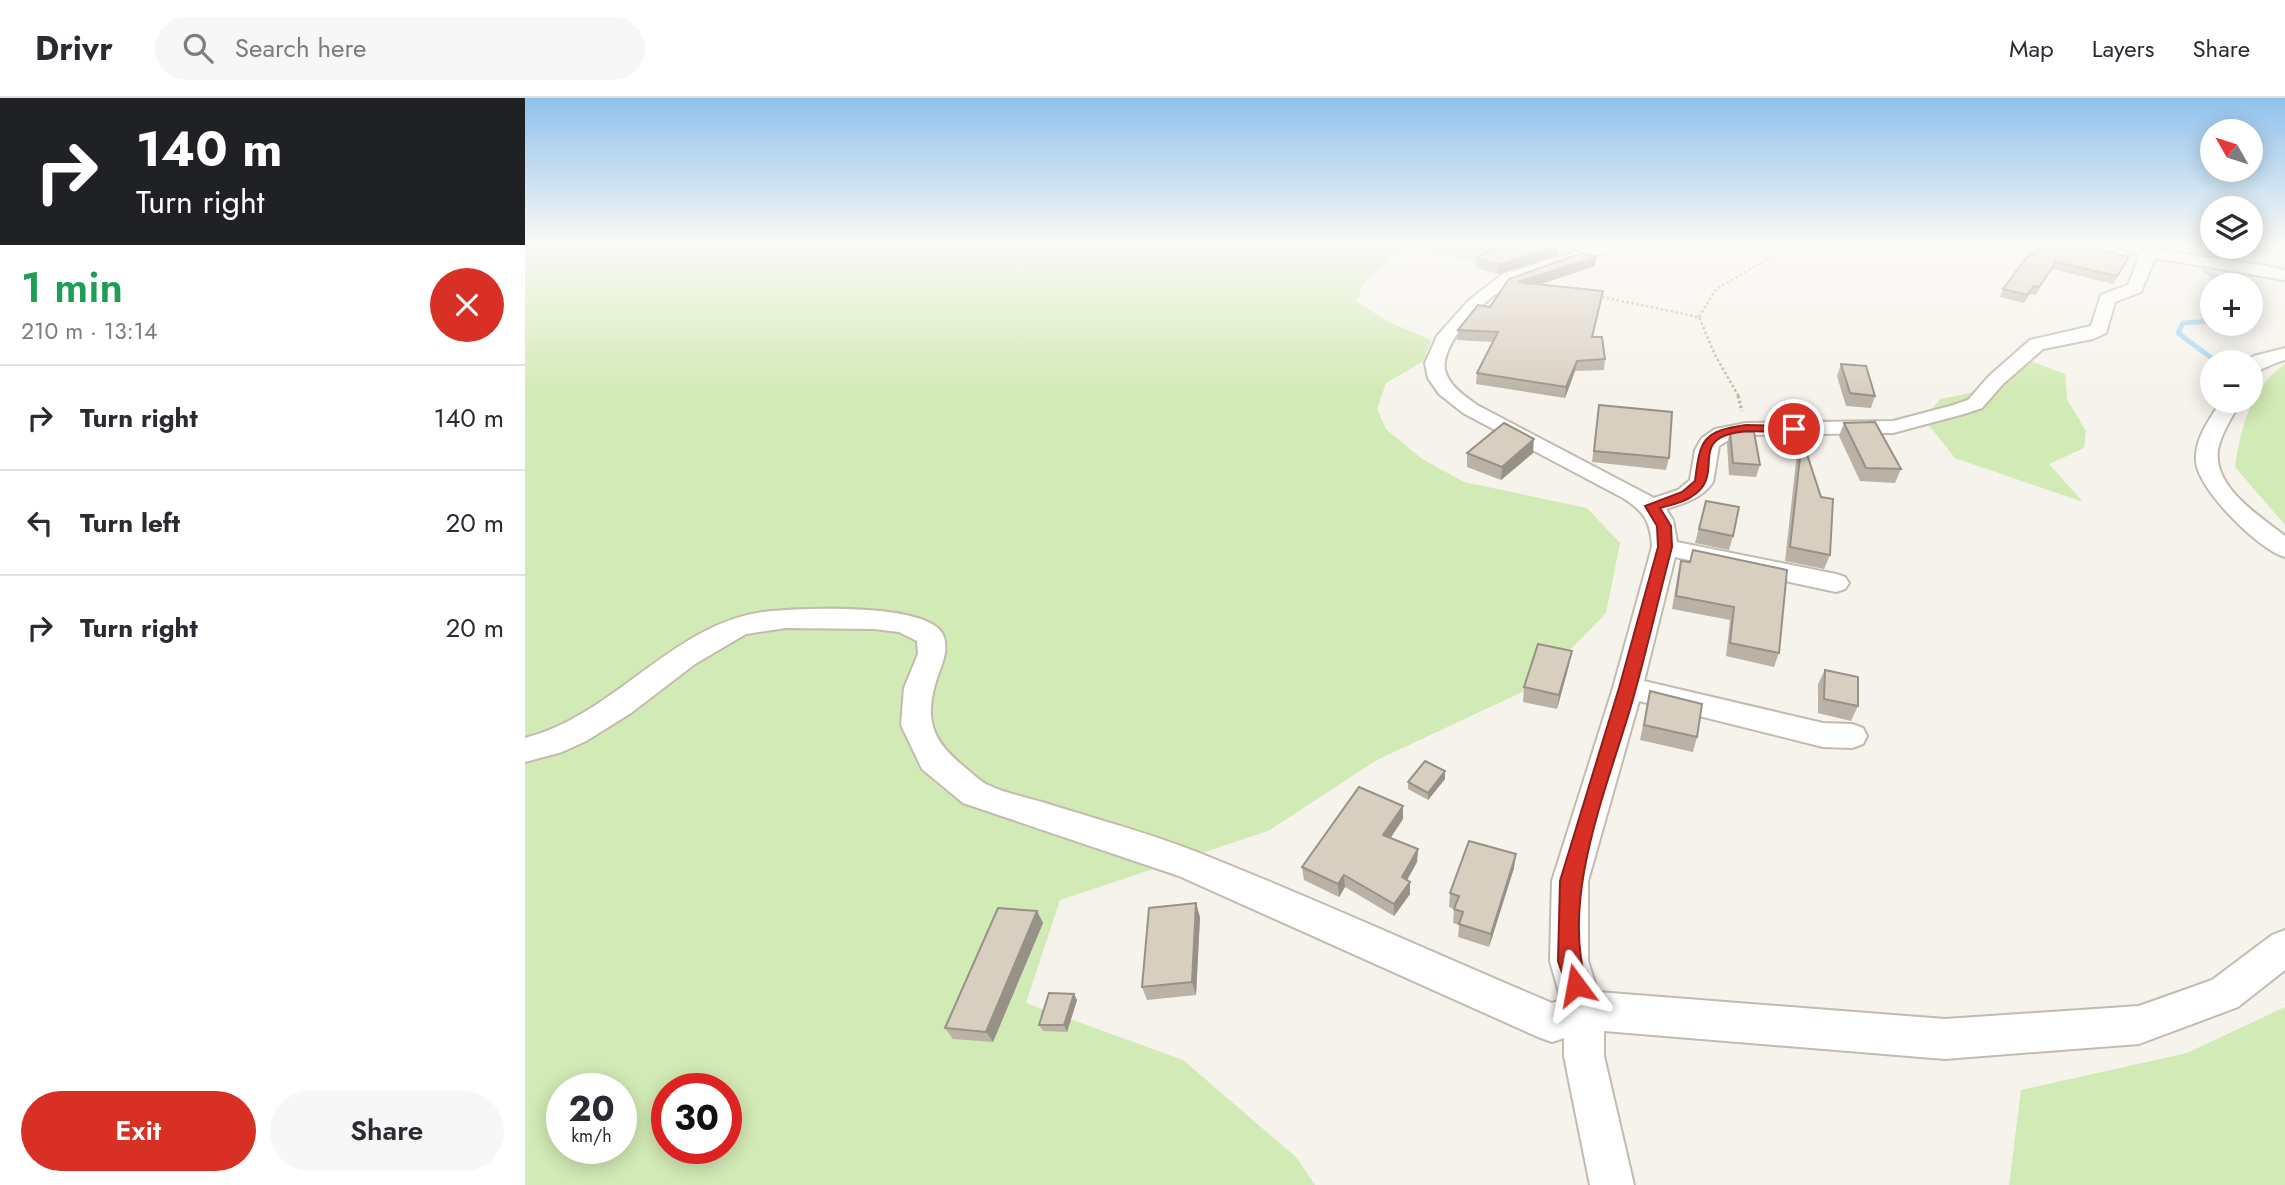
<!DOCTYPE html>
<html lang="en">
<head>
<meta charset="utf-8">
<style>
	body { margin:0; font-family:Jost,sans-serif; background:#f7f7f7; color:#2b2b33; height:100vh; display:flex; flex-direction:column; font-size:26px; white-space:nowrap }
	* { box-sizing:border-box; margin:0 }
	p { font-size:23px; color:#7c7c81 }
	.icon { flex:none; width:38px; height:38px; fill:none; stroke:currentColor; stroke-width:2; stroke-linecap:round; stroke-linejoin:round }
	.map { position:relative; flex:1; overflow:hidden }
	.panel { display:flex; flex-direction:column; background:#fff; width:525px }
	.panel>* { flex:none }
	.top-card { background:#202124; color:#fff; overflow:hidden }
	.needle { width:46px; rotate:309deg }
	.buttons { position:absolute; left:1675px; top:21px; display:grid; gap:14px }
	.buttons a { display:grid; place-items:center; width:63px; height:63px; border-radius:50%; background:#fff; box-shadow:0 4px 18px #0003; font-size:35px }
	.speed { position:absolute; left:21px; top:975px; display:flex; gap:14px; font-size:35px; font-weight:700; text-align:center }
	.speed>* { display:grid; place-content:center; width:91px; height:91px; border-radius:50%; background:#fff; box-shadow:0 4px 18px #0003; line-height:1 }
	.speed small { font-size:18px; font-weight:400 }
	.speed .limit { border:10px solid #d22; background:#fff; color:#111 }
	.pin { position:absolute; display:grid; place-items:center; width:60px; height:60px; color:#fff; margin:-30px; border:4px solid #fff; border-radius:50%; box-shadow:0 2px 7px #0007 }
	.me { position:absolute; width:77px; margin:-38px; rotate:347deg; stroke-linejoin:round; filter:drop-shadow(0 0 5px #0008) }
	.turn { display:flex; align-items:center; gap:24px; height:147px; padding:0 21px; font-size:32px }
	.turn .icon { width:91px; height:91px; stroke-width:2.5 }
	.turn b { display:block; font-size:49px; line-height:60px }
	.round { display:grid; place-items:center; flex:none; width:74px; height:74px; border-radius:37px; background:#f7f7f7 }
	.head { display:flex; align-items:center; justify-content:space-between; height:119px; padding:0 21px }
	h1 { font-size:42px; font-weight:600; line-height:52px; color:#1e9e55 }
	.primary-button { display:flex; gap:14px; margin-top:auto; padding:14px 21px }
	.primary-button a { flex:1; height:80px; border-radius:42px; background:#d93025; color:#fff; font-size:28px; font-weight:600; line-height:80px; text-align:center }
	.primary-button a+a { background:#f7f7f7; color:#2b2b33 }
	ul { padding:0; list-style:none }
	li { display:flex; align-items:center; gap:21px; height:105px; padding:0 21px; border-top:2px solid #e1e1e2 }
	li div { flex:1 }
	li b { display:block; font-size:26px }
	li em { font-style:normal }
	header { display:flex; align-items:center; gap:42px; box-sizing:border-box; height:98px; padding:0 35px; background:#fff; border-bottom:2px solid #e1e1e2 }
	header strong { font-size:33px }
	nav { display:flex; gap:38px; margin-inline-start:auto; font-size:24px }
	.search { width:490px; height:63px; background:#f7f7f7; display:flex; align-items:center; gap:18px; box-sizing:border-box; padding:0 24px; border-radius:38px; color:#7c7c81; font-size:26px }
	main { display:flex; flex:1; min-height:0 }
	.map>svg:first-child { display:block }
	.green { fill:#d2eab5; fill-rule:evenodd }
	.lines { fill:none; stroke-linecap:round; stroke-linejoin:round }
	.stream { stroke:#a9d4f2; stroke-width:5 }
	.minor-casing { stroke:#c2bbae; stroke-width:4 }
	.path-far1 { stroke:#c4b79f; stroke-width:2.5; stroke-dasharray:2.5 2.5; stroke-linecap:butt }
	.path { stroke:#c4b79f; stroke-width:3.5; stroke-dasharray:2.5 2.5; stroke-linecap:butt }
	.minor { fill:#fff; fill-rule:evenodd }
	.wall { fill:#bab2a6 }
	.shaded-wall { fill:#979187 }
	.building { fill:#d8cfc1; stroke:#979187; stroke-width:2 }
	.route { fill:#d93025; stroke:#8d1f18; stroke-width:2 }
</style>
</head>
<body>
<header>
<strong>Drivr</strong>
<div class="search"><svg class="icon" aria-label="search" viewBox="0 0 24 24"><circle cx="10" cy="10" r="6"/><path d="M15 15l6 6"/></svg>Search here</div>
<nav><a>Map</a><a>Layers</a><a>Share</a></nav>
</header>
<main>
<section class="panel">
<div class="top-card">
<div class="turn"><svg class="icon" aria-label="right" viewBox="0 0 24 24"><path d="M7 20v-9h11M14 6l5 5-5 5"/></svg><div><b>140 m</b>Turn right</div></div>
</div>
<div class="head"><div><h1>1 min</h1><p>210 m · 13:14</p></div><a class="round" style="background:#d93025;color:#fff"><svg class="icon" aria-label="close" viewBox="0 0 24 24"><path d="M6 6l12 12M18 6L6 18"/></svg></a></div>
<ul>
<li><svg class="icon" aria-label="right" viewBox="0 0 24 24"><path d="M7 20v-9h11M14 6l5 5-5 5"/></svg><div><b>Turn right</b></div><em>140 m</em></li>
<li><svg class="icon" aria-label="left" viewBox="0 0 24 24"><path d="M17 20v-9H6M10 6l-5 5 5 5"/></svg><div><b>Turn left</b></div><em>20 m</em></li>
<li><svg class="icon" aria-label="right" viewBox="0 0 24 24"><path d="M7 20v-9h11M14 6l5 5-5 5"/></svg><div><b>Turn right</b></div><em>20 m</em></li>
</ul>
<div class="primary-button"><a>Exit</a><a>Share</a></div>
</section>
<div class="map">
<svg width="1760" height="1087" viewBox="0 0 1760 1087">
	<rect width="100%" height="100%" fill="#f6f3ec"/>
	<path class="green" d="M 11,145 L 959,145 L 979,158 L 949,165 L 883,146 L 839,185 L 831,203 L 862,223 L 906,242 L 899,263 L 861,285 L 852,311 L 861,331 L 897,361 L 939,384 L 1062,410 L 1095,445 L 1081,515 L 1010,588 L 852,662 L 743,733 L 535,802 L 501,905 L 658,962 L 771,1059 L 790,1087 L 0,1087 L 0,149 ZM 37,990 L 96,990 L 96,1050 L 37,1050 ZM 142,990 L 201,990 L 201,1050 L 142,1050 Z
		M 1506,263 L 1540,276 L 1542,301 L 1561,333 L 1559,350 L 1524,366 L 1558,404 L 1430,360 L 1399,321 L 1415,301 L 1451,294 L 1490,277 Z
		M 1760,266 L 1760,427 L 1710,369 C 1716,330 1725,290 1760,266 Z
		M 1760,909 L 1760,1087 L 1484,1087 L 1496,992 L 1662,955 Z"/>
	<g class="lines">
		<path class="stream" d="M 0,152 L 46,145
			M 1679,172 L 1703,187
			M 1687,223 L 1658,225 L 1653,235 L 1692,264"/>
		<g class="minor-casing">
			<path id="minor" d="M 1079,145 L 1102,145 L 1100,148 C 1064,160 1026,168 992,183 C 967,193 915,243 920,272 C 924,288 940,298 952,307 L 1129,400 L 1153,392 L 1165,382 L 1170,352 L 1177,340 L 1190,331 L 1221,325 L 1368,323 L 1425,308 L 1443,302 L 1464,278 L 1505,242 L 1566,228 L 1576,197 L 1603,187 L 1615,157 L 1590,148 L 1588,145 C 1612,145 1634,152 1658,156 C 1692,161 1726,164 1760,172 L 1760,182 L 1630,160 L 1616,194 L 1590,204 L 1581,235 L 1568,241 L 1518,251 L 1478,286 L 1457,310 L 1439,316 L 1368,335 L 1221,337 L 1205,341 L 1194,348 L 1188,384 C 1176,401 1160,405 1141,411 L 1148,422 L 1152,444 L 1311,476 L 1320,479 L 1324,485 L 1320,491 L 1311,494 L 1150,459 L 1119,583 L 1298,625 L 1327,626 L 1338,630 L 1342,638 L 1338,646 L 1327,650 L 1298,649 L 1114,603 L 1063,783 L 1063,863 L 1073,894 L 1420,921 L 1614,908 L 1687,882 L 1747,837 L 1760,832 L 1760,872 L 1713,909 L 1614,946 L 1420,961 L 1079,933 L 1079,958 L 1109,1087 L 1065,1087 L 1039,958 L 1039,940 L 1027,944 L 1013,939 L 654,778 L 438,705 L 397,671 L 376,627 L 379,590 L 393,556 L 392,543 L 374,534 L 349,531 L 261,530 L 221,536 L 170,566 L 106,615 L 61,643 L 37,654 L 0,664 L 0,640 C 92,617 150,521 247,513 C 277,510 409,504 419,539 C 424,557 414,571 410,587 C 398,628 413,648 443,672 C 449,677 456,684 463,687 C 480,695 499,699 517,704 C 570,721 625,735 677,756 C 795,803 911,856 1027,905 L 1036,902 L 1025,863 L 1027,783 L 1088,590 L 1127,449 C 1126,424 1119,413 1098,400 L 938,315 L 914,296 L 903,280 L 900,265 L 912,238 L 944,202 L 978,176 Z
				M 1760,250 L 1760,262 C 1748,265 1737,272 1726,275 L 1726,264 L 1720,264 L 1729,258 Z
				M 1696,303 L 1716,303 C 1708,318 1696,335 1693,352 C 1688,390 1735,418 1760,438 L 1760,459 C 1734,452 1671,390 1671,362 C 1670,340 1685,321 1696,303 Z"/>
		</g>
		<path class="path-far1" d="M 1072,198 L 1174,219 L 1190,257 L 1214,299
			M 1174,219 L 1191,191 L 1270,145"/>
		<path class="path" d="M 1213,298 L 1217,313"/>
		<use href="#minor" class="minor"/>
	</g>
	<path class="wall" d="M 1522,145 L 1545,145 L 1544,146 L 1604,159 L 1588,186 L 1527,171 L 1510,197 L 1505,196 L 1499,205 L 1475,199 L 1478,191 Z
		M 1033,147 L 1032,157 L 973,176 L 951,170 L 951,160 Z
		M 1071,159 L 1070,168 L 1015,186 L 1078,193 L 1068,239 L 1080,261 L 1079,272 L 1050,273 L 1040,300 L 951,286 L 952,275 L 968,244 L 932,242 L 933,232 L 965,209 Z
		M 1316,266 L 1350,298 L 1346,310 L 1321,308 L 1312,278 Z
		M 1074,307 L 1144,360 L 1141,372 L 1067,364 Z
		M 1319,325 L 1376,371 L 1370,385 L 1335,383 L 1314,338 Z
		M 1205,334 L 1235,367 L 1231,379 L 1204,377 L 1202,346 Z
		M 1277,341 L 1305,457 L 1299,471 L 1260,463 L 1272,355 Z
		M 942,355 L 1008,355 L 976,382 L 942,369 Z
		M 1181,403 L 1208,438 L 1204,452 L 1170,445 Z
		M 1156,463 L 1165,464 L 1254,555 L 1249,569 L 1201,558 L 1205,522 L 1147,511 L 1153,475 Z
		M 1044,567 L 1032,611 L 998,604 L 999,589 Z
		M 1300,572 L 1333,608 L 1326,623 L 1293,615 L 1293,586 Z
		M 1125,593 L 1172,639 L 1168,654 L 1115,642 Z
		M 920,673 L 920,681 L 903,702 L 883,691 L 883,684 Z
		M 878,721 L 865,740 L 893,751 L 892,764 L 882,782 L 885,784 L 885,796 L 869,818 L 820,789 L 814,799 L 779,782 L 777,769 Z
		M 989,770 L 964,849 L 933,839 L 934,827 L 928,825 L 929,811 L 924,809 L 925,795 Z
		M 512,813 L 518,825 L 468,944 L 428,941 L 420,930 Z
		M 675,819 L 671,897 L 622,902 L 617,889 Z
		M 549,896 L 552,902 L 542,934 L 518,933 L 514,927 Z"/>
	<path class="shaded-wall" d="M 1033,147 L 1032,157 L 973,176 L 974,167 Z
		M 1071,159 L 1070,168 L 992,194 L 993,184 Z
		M 1531,164 L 1527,171 L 1510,197 L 1514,189 Z
		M 1052,263 L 1050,273 L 1040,300 L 1041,289 Z
		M 1009,341 L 1008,355 L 976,382 L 977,369 Z
		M 1047,553 L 1044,567 L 1032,611 L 1034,597 Z
		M 920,673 L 920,681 L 903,702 L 903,695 Z
		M 878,708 L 878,721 L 859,750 L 858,737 Z
		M 893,751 L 892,764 L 877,791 L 877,779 Z
		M 991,756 L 989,770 L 964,849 L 966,836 Z
		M 819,777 L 820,789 L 814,799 L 813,786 Z
		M 885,784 L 885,796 L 869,818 L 869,806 Z
		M 671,805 L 675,819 L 671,897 L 667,884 Z
		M 512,813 L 518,825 L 468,944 L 461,934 Z
		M 549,896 L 552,902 L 542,934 L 539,927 Z"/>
	<path class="building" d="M 979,145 L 1017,145 L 1033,147 L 974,167 L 951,160 Z
		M 1522,145 L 1544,145 L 1543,145 L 1604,159 L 1592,178 L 1531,164 L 1514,189 L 1509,188 L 1502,197 L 1478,191 L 1501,160 Z
		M 1057,155 L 1071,159 L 993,184 L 1078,193 L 1067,239 L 1077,239 L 1080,261 L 1052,263 L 1041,289 L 952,275 L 973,234 L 933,232 L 953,207 L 965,209 L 984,181 Z
		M 1316,266 L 1341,268 L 1350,298 L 1325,295 Z
		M 1074,307 L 1147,314 L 1144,360 L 1069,353 Z
		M 1350,324 L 1376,371 L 1341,370 L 1319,325 Z
		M 979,325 L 1009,341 L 977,369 L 942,355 Z
		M 1209,332 L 1229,334 L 1235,367 L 1208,365 L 1205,334 Z
		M 1277,341 L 1296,399 L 1308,401 L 1305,457 L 1265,449 Z
		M 1181,403 L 1214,409 L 1208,438 L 1174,431 Z
		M 1168,452 L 1262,472 L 1254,555 L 1205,545 L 1209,509 L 1151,498 L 1156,463 L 1165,464 Z
		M 1013,546 L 1047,553 L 1034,597 L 999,589 Z
		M 1300,572 L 1333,579 L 1333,608 L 1299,601 Z
		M 1125,593 L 1177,606 L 1172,639 L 1119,627 Z
		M 900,663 L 920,673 L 903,695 L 883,684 Z
		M 834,689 L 878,708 L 858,737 L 893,751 L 877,779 L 885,784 L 869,806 L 819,777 L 813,786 L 777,769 Z
		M 944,743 L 991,756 L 966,836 L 934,826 L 938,814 L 929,811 L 934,798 L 925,795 Z
		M 671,805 L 667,884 L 617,889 L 624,810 Z
		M 473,810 L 512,813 L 461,934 L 420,930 Z
		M 524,895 L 549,896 L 539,927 L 514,927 Z"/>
	<linearGradient id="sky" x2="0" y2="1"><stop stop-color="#8fc1ec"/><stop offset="0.49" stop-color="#fbfaf6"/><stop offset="1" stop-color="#fbfaf6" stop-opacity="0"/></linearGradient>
	<rect width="1760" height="297" fill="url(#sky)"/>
	<path class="route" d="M 1221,327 L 1269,328 L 1275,331 L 1269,335 C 1247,335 1211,328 1192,342 C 1175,355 1195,382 1166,399 C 1158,405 1145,407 1135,410 L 1146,428 L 1147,449 C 1133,502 1121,556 1106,608 C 1081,693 1035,801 1062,887 L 1059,895 L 1051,898 L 1044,895 L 1033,863 L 1035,783 L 1094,590 L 1133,449 L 1132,428 L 1120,408 L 1157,394 L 1170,383 C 1175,341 1178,333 1221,327 Z"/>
</svg>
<div class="buttons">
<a><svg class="needle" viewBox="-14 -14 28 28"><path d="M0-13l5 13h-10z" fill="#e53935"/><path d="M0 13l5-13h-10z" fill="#7c7c81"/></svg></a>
<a><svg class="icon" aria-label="layers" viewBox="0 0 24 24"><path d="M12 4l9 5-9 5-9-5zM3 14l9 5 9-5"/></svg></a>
<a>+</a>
<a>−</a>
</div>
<div class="speed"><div>20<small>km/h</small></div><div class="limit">30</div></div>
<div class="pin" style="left:1269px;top:331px;background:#d93025"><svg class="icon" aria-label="arrive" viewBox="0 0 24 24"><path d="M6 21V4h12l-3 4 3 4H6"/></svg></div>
<svg class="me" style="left:1051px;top:887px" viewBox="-20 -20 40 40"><path d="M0-17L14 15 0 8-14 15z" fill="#d93025" stroke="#fff" stroke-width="4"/></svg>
</div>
</main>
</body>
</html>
